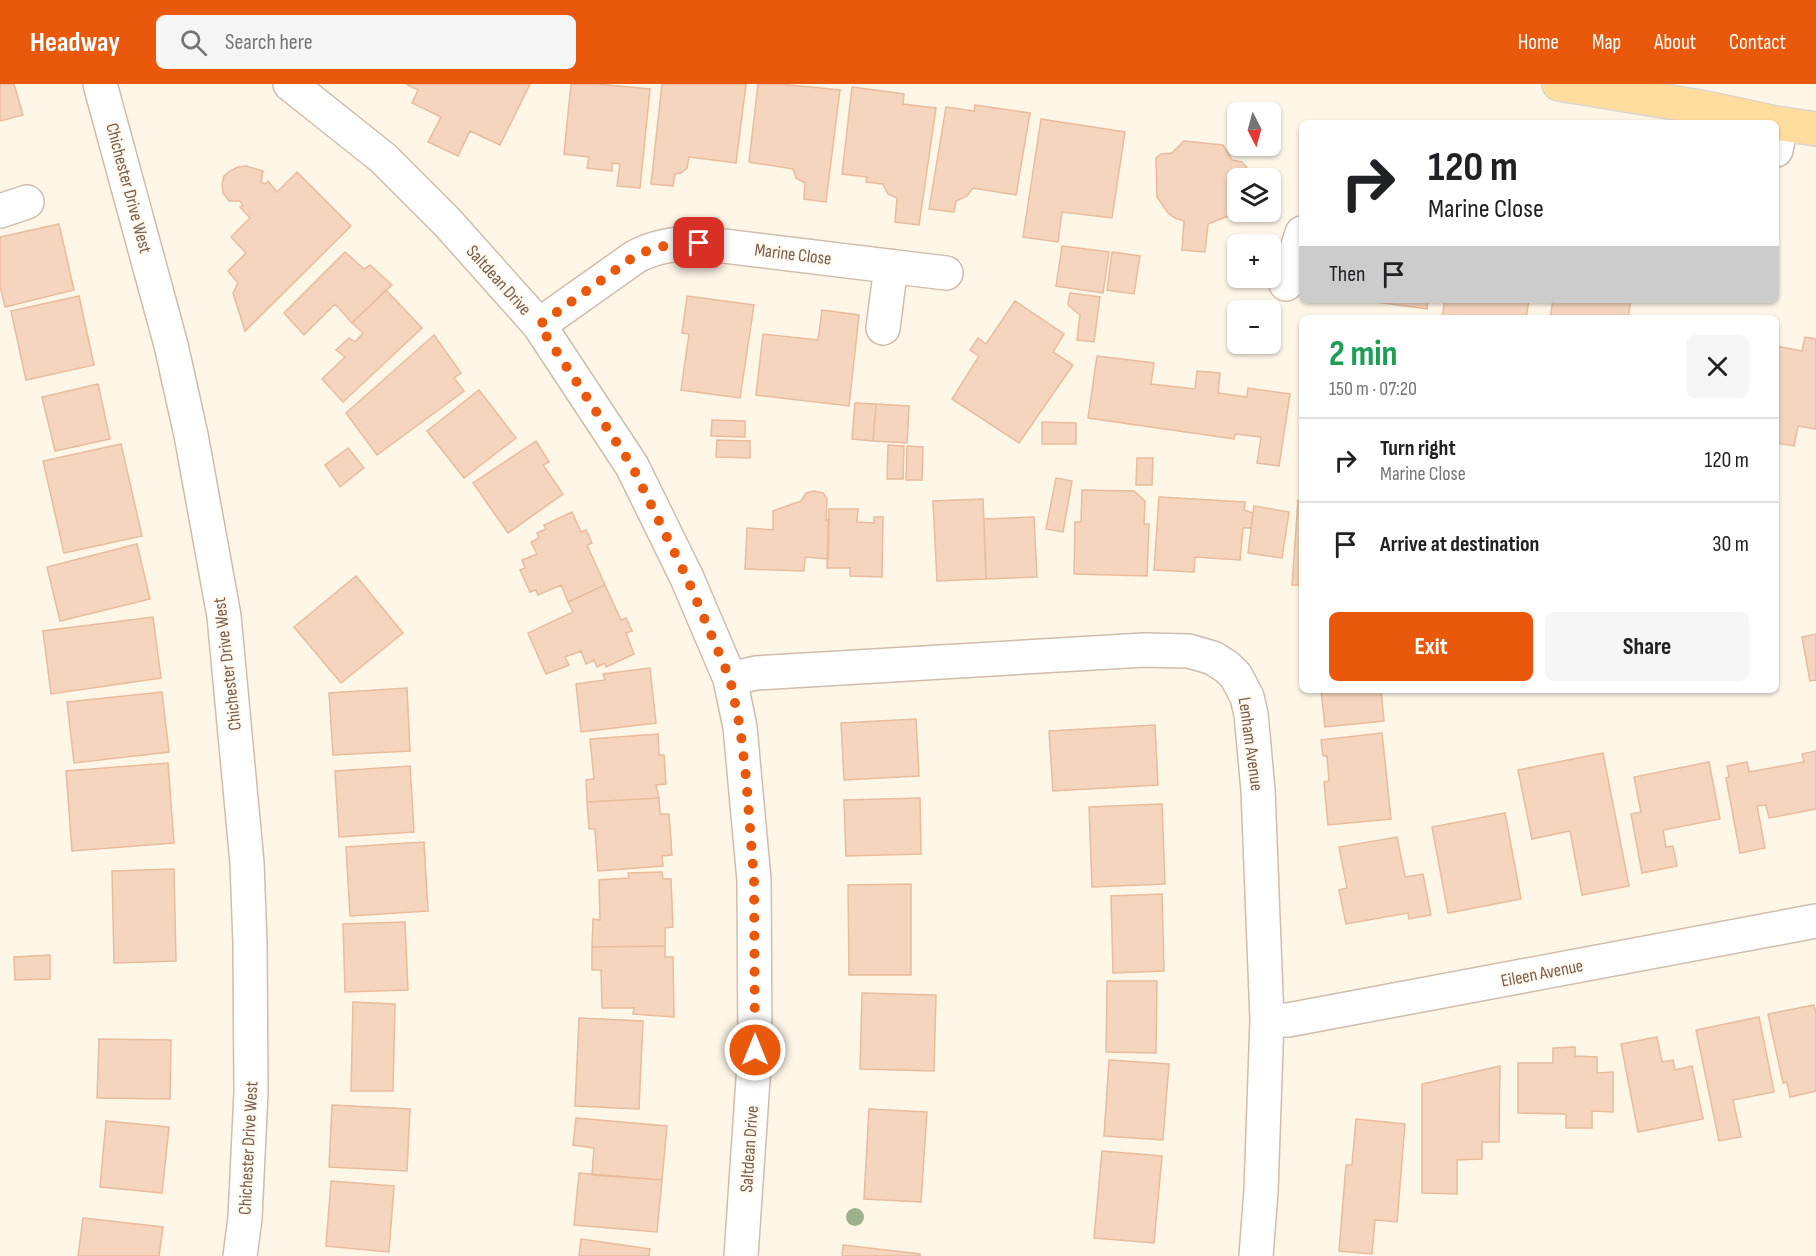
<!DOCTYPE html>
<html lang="en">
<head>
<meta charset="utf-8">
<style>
	body { margin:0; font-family:"Sofia Sans Condensed",sans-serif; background:#f6f6f6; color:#202124; height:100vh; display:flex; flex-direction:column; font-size:22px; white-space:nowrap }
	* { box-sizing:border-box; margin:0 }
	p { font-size:20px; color:#757577 }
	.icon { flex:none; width:33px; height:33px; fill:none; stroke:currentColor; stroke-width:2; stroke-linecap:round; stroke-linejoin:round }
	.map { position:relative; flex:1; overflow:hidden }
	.side { position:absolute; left:1299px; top:231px; width:480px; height:378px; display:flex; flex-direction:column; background:#fff; border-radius:9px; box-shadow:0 2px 4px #0004 }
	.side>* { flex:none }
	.top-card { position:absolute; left:1299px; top:36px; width:480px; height:183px; border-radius:9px; box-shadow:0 2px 4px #0004; background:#fff; color:#202124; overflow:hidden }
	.needle { width:39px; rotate:174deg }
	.controls { position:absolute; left:1227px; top:18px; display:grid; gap:12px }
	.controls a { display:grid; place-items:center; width:54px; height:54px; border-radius:9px; background:#fff; box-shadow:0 2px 4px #0004; font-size:30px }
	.pin { position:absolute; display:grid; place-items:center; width:51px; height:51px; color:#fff; margin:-26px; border-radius:12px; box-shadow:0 3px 9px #0006 }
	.me { position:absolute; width:66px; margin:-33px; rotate:0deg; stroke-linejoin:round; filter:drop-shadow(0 0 4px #0008) }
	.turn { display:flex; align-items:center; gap:21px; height:126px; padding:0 30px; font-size:27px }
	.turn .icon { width:78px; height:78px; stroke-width:2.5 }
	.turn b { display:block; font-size:42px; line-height:51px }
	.then { display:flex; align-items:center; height:57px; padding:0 30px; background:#0003; gap:12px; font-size:22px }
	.round { display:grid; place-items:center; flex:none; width:63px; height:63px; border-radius:9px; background:#f6f6f6 }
	.overview { display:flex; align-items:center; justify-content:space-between; height:102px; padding:0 30px }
	h1 { font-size:36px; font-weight:700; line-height:45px; color:#1e9e55 }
	.primary-button { display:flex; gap:12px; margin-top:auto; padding:12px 30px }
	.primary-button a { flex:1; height:69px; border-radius:9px; background:#ea580c; color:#fff; font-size:24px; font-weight:700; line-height:69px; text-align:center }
	.primary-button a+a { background:#f6f6f6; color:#202124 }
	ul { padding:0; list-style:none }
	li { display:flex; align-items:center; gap:18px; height:84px; padding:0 30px; border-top:2px solid #e0e0e0 }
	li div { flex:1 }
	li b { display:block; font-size:22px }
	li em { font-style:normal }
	header { display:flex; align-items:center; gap:36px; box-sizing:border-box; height:84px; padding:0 30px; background:#ea580c; color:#fff }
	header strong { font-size:28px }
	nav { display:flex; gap:33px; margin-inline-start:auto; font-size:21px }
	.search { width:420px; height:54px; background:#f6f6f6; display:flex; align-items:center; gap:15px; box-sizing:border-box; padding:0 21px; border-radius:9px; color:#757577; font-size:22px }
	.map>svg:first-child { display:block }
	.building { fill:#f5d5bd; stroke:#e8bc9c; stroke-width:1.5 }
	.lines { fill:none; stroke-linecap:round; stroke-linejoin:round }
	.minor-casing { stroke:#d0bdab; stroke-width:36 }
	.primary-casing { stroke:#dcd5d0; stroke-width:36 }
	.minor { stroke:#fff; stroke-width:33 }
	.primary { stroke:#ffde9d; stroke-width:33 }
	.tree { fill:#9db28a }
	.route { stroke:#ea580c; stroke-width:10; stroke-dasharray:0 18 }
	.labels { text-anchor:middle; stroke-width:4.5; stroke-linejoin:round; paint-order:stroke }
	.street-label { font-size:18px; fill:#795c49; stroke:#fff9ef }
</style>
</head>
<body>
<header>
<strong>Headway</strong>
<div class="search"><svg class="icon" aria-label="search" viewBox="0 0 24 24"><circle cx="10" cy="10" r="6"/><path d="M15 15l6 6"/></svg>Search here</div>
<nav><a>Home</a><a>Map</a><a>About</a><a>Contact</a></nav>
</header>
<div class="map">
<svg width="1816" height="1172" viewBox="0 0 1816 1172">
	<rect width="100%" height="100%" fill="#fef6e7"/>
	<path class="building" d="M 0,0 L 14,0 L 23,31 L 0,37 Z
		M 406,0 L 530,0 L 500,61 L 470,47 L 458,72 L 428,58 L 441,33 L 412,19 L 418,6 Z
		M 571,0 L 597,0 L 650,5 L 640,104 L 617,102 L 620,80 L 612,79 L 612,87 L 587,84 L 589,73 L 564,70 Z
		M 662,0 L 746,0 L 736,79 L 689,73 L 687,84 L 681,89 L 675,90 L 673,102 L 651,100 Z
		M 758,0 L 780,0 L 840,6 L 826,118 L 804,115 L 805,99 L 796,94 L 793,85 L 749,78 Z
		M 852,3 L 904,10 L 903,20 L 936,24 L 919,141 L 895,138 L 897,114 L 888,110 L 883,100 L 866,98 L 867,93 L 842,90 Z
		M 975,21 L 1030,29 L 1016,111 L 973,104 L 967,112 L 956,117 L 954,128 L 929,125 L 946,23 L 974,27 Z
		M 1041,35 L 1125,48 L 1112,134 L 1062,128 L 1058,158 L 1023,153 Z
		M 1184,57 L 1223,61 L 1232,76 L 1242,78 L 1247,84 L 1245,94 L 1238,94 L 1237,123 L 1228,132 L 1208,140 L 1205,168 L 1182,166 L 1184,137 L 1175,134 L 1168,129 L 1157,113 L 1156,74 L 1161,70 L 1172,69 Z
		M 246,82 L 263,87 L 261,98 L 265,100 L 268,97 L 277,108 L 297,88 L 351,142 L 245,247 L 233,209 L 238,199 L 228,187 L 246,169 L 231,153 L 250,134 L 240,123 L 243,121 L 240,117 L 229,117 L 223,109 L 222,100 L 224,92 L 230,87 L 238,83 Z
		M 59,140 L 74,206 L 5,223 L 0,202 L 0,153 Z
		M 1062,162 L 1109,168 L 1103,209 L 1056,202 Z
		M 345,168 L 364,185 L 370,181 L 392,201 L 352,239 L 335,220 L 304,251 L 284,229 Z
		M 1112,168 L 1140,172 L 1134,210 L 1107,206 Z
		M 386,206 L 422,244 L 343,318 L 322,295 L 345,273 L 336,266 L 349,254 L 355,258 L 363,249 L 352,239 Z
		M 1070,209 L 1100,213 L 1094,258 L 1077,256 L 1080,231 L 1068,221 Z
		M 79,212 L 94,281 L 26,296 L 11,227 Z
		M 687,212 L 754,221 L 740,314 L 681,306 L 689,250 L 682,249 Z
		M 1361,216 L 1428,216 L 1427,225 Z
		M 1445,216 L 1529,216 L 1526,234 L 1442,234 Z
		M 1553,216 L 1561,218 L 1561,216 L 1631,216 L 1628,234 L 1550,234 Z
		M 1015,217 L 1064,250 L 1053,268 L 1073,281 L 1019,359 L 952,315 L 979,272 L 970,266 L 978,254 L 986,260 Z
		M 822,226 L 859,231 L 849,322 L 756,311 L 763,250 L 818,256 Z
		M 434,251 L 461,289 L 454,294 L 464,307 L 377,371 L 346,329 Z
		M 1805,253 L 1816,255 L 1816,345 L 1798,342 L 1794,362 L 1776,359 L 1776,262 L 1802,267 Z
		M 1097,272 L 1154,279 L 1151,300 L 1195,305 L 1197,287 L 1220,289 L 1218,309 L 1247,313 L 1248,304 L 1290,310 L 1279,382 L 1257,379 L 1261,353 L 1235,350 L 1234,355 L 1088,334 Z
		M 98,300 L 110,355 L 55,367 L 42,313 Z
		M 479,306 L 516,354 L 464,394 L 427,347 Z
		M 855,319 L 876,320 L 873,357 L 852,355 Z
		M 876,320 L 909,322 L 907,359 L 873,357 Z
		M 712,336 L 745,337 L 745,353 L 711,352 Z
		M 1042,338 L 1076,339 L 1076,360 L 1042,360 Z
		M 717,356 L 750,357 L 750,374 L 716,373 Z
		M 536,357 L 549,378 L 543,381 L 563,410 L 508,449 L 473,399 Z
		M 121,360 L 142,452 L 64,469 L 43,377 Z
		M 888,361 L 904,362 L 903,395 L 887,395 Z
		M 907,362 L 923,363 L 922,396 L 906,396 Z
		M 348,364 L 364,384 L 340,403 L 325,381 Z
		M 1137,374 L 1153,374 L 1152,401 L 1136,401 Z
		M 1056,394 L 1072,397 L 1063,448 L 1046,445 Z
		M 1082,406 L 1134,407 L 1145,417 L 1144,440 L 1149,440 L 1147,492 L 1074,490 L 1075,438 L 1081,438 Z
		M 814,407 L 823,409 L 827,415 L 826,436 L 829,436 L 828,475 L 805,473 L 804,487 L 745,485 L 747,444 L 773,446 L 773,427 L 801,417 L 806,409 Z
		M 1159,413 L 1245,418 L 1244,426 L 1253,429 L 1251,444 L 1243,444 L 1240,476 L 1195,473 L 1194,488 L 1154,486 Z
		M 983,415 L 986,495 L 937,497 L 933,417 Z
		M 1298,416 L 1302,417 L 1302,501 L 1292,501 Z
		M 1254,422 L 1289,428 L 1282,474 L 1248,469 Z
		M 829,425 L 858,425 L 857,438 L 874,439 L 874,433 L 883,433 L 882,493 L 850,492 L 850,484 L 827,484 Z
		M 572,428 L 581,448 L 586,446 L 592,459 L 587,461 L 605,501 L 568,518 L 561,501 L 538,511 L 536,506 L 530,508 L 520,486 L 525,484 L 522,476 L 537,470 L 531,458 L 539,454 L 537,449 L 546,445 L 544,441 Z
		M 1034,433 L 1037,493 L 986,495 L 984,435 Z
		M 137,460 L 150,515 L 60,537 L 47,483 Z
		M 356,492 L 403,549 L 341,599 L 294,543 Z
		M 605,501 L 621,536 L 626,534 L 632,547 L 626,549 L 634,570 L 606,583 L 605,579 L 597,583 L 594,576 L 586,580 L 581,567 L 565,573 L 569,581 L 546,590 L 528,549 L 573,528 L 568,518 Z
		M 153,533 L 161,594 L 51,610 L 43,547 Z
		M 1816,550 L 1816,596 L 1810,597 L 1802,553 Z
		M 650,584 L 656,639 L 581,648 L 576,600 L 605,596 L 603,590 Z
		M 407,604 L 410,667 L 333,671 L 329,609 Z
		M 1321,606 L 1381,606 L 1384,637 L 1325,643 Z
		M 162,608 L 169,668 L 74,679 L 67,618 Z
		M 916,635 L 919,692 L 844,696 L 841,639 Z
		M 1155,641 L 1158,701 L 1053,707 L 1049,647 Z
		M 1382,649 L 1391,735 L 1328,741 L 1324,698 L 1329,697 L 1327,672 L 1323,672 L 1321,656 Z
		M 658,650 L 659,671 L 664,671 L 666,700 L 656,701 L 659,714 L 587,718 L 586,696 L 594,695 L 590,655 Z
		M 1816,667 L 1816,725 L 1769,734 L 1766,721 L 1757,722 L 1765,764 L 1740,769 L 1726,694 L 1729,693 L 1727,682 L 1747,678 L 1749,688 L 1804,678 L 1802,670 Z
		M 1603,669 L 1629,802 L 1582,811 L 1570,747 L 1532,755 L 1518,686 Z
		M 1709,678 L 1720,735 L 1663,746 L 1666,763 L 1673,762 L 1677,782 L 1642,789 L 1631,730 L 1641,728 L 1634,693 Z
		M 168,679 L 174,759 L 72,767 L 66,687 Z
		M 410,682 L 414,748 L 339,753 L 335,687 Z
		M 659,714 L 660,730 L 669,730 L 672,771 L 662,772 L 663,782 L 598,787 L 595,745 L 589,745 L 587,718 Z
		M 920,714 L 921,770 L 846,772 L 844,716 Z
		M 1162,720 L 1165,800 L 1092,803 L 1089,723 Z
		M 1505,729 L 1521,815 L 1448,829 L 1432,743 Z
		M 1397,753 L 1405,793 L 1423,790 L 1431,831 L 1409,835 L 1408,829 L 1346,840 L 1339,806 L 1347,804 L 1339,763 Z
		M 424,758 L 428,827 L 350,832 L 346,763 Z
		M 174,785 L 176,877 L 114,879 L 112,787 Z
		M 662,788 L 663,795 L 671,795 L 673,843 L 665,844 L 665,862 L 592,863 L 593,835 L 600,836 L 599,796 L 629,794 L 628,789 Z
		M 911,800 L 911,891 L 849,891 L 848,801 Z
		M 1162,810 L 1164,887 L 1113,889 L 1111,812 Z
		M 405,838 L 408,906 L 345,908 L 343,840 Z
		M 665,862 L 665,873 L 673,873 L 674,933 L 633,930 L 634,924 L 602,924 L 601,886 L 592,886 L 592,863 Z
		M 50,871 L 50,895 L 15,896 L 14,873 Z
		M 1107,897 L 1157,897 L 1156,969 L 1106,968 Z
		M 862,909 L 936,911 L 934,987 L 860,985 Z
		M 353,918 L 395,920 L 393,1007 L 351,1007 Z
		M 1814,921 L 1816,930 L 1816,1007 L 1790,1013 L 1787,998 L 1783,999 L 1768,930 Z
		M 1759,933 L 1774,1008 L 1733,1016 L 1741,1053 L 1719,1057 L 1696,946 Z
		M 579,934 L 643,937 L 639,1025 L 575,1022 Z
		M 1657,953 L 1662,978 L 1673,976 L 1675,986 L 1692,982 L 1703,1035 L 1638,1048 L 1621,960 Z
		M 99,955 L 171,956 L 170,1015 L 97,1014 Z
		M 1575,963 L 1575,972 L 1597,973 L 1597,989 L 1613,988 L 1613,1028 L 1592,1027 L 1592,1044 L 1566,1044 L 1566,1030 L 1518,1029 L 1518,979 L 1553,979 L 1553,964 Z
		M 1109,976 L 1169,980 L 1163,1056 L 1104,1052 Z
		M 1500,982 L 1499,1058 L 1482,1058 L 1482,1075 L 1457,1076 L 1457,1110 L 1422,1109 L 1422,1000 Z
		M 332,1021 L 410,1025 L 407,1087 L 329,1083 Z
		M 869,1025 L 927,1028 L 921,1118 L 864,1115 Z
		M 576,1034 L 667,1042 L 662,1096 L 592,1091 L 594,1064 L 573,1061 Z
		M 1356,1035 L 1405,1040 L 1397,1138 L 1375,1136 L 1372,1170 L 1339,1167 L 1346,1081 L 1352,1081 Z
		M 106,1037 L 169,1043 L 162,1109 L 100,1103 Z
		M 1102,1067 L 1162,1072 L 1154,1159 L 1094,1154 Z
		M 579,1089 L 662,1096 L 657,1148 L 574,1141 Z
		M 331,1097 L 394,1102 L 389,1168 L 326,1162 Z
		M 83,1134 L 163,1143 L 159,1172 L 78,1172 Z
		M 581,1155 L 650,1165 L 649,1172 L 579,1172 Z
		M 843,1161 L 920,1170 L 920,1172 L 842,1172 Z"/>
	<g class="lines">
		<g class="minor-casing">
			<path id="minor" d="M 100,0 L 171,261 L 191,351 L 224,532 L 247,779 L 250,860 L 251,1008 L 245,1134 L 240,1172
				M 290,0 L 383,74 L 448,139 L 539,241 L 632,382 L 687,494 L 730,595 L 740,643 L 754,796 L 755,966 L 741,1172
				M 1776,66 L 1781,40
				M 0,127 L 27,118
				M 1286,200 L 1302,149
				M 539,241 L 635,173 C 655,162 676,159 699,159 L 946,189
				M 883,244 L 891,182
				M 730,595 L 756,589 L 1144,566 L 1189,567 L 1213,574 L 1227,583 L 1236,592 L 1247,613 L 1251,630 L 1258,706 L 1267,936 L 1261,1107 L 1256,1172
				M 1267,936 L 1288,936 L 1816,837"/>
		</g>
		<g class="primary-casing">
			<path id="primary" d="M 1559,0 L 1706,24 L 1776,39
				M 1776,39 L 1816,45"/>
		</g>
		<use href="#minor" class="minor"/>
		<use href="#primary" class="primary"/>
	</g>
	<circle class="tree" cx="855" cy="1133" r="9"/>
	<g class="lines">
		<path class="route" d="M 699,159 C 676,159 656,162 635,172 L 539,241 L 632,382 L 687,494 L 730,595 L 740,643 L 746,693 L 754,796 L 755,966"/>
	</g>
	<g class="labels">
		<g class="street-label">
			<text transform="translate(129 104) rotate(75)" y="6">Chichester Drive West</text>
			<text transform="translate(793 170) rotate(7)" y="6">Marine Close</text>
			<text transform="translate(499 196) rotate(48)" y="6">Saltdean Drive</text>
			<text transform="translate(227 580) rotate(-97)" y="6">Chichester Drive West</text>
			<text transform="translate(1251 660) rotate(82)" y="6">Lenham Avenue</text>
			<text transform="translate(1542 889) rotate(-11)" y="6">Eileen Avenue</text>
			<text transform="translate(248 1064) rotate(-87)" y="6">Chichester Drive West</text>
			<text transform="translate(749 1065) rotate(-86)" y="6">Saltdean Drive</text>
		</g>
	</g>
</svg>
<div class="controls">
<a><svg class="needle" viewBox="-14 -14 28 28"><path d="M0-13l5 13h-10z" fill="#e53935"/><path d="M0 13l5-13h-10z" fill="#757577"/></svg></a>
<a><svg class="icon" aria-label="layers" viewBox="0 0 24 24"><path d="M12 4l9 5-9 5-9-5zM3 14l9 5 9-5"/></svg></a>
<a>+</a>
<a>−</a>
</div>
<div class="pin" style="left:699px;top:159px;background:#d93025"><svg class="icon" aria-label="arrive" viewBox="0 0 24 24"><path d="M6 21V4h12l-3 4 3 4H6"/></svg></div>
<svg class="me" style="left:755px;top:966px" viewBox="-20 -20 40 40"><circle r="17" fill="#ea580c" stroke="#fff" stroke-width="3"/><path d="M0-11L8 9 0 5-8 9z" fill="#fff"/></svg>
<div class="top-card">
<div class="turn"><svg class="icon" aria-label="right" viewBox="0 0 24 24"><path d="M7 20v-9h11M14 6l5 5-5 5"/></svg><div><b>120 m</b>Marine Close</div></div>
<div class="then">Then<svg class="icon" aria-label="arrive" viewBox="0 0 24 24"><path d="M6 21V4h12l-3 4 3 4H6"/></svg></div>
</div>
<section class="side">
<div class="overview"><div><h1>2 min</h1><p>150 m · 07:20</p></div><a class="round"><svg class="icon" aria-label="close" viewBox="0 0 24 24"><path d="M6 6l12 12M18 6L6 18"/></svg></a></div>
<ul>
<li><svg class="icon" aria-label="right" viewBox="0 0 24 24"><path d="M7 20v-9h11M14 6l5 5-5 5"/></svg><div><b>Turn right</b><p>Marine Close</p></div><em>120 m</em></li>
<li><svg class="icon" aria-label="arrive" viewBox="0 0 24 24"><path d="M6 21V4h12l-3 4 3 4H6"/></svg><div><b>Arrive at destination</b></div><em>30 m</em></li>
</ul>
<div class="primary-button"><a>Exit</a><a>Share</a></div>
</section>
</div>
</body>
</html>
